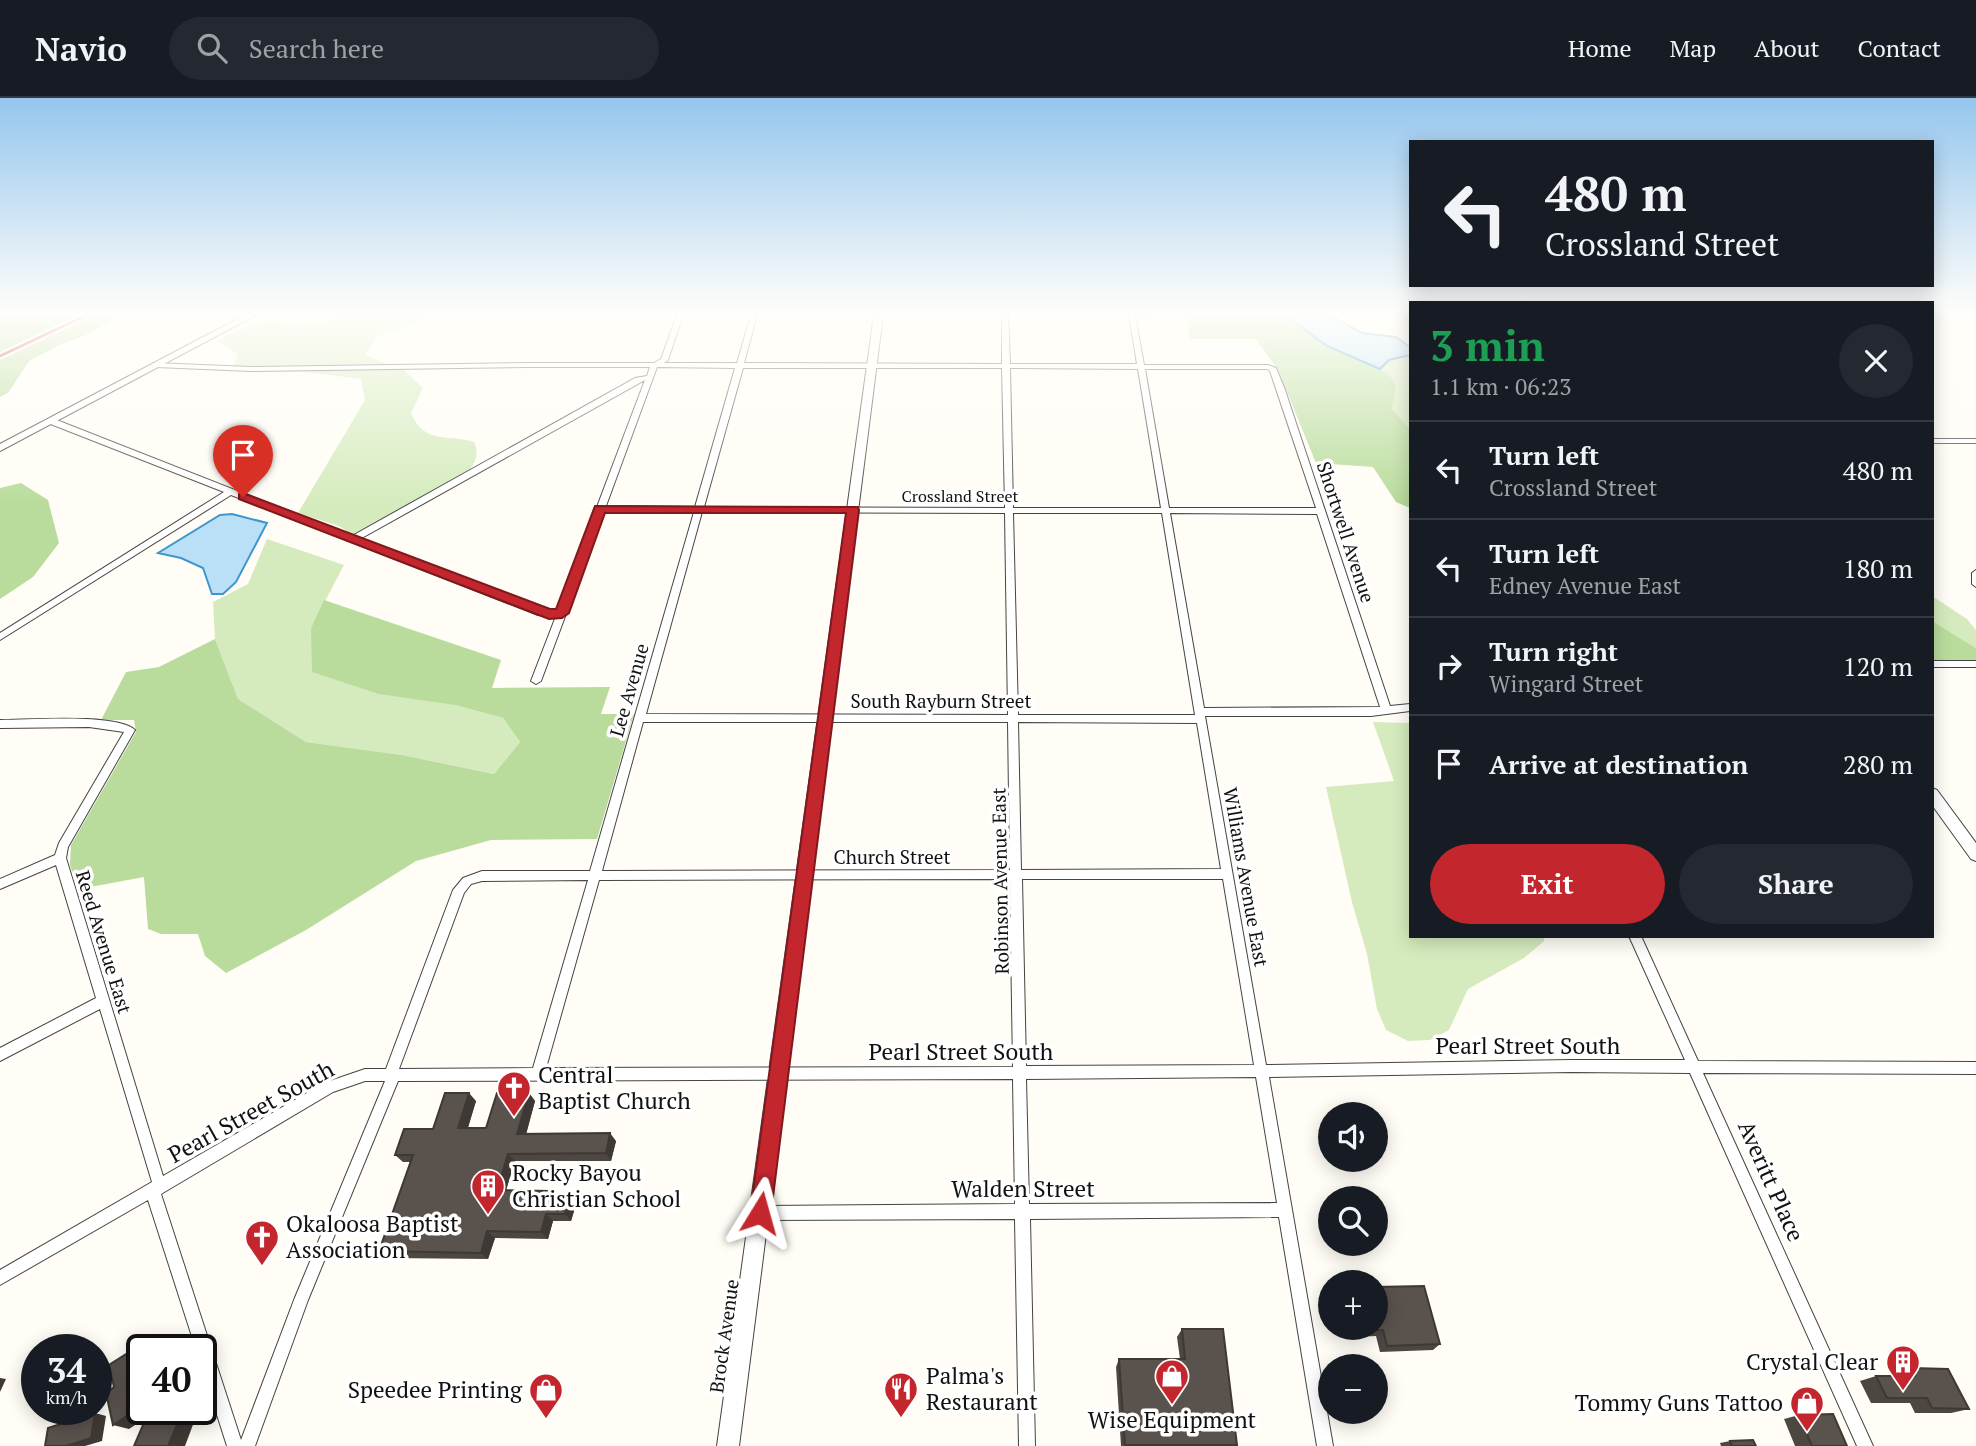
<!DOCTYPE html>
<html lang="en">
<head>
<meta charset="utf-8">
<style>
	body { margin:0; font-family:"PT Serif",serif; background:#242831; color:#f1f3f6; height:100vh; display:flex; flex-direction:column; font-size:26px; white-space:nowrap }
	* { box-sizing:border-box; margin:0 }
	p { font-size:23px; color:#9ea1a6 }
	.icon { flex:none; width:38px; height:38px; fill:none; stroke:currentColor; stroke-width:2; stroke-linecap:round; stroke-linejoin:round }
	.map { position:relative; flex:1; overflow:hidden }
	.side { position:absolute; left:1409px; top:203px; width:525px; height:637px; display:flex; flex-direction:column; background:#171b24; border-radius:0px; box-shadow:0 4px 18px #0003 }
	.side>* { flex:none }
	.top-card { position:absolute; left:1409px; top:42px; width:525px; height:147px; border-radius:0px; box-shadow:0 4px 18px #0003; background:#171b24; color:#f1f3f6; overflow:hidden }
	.controls { position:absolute; left:1318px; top:1004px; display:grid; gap:14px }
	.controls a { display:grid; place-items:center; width:70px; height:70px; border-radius:50%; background:#171b24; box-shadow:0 4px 18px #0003; font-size:35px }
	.speed { position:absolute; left:21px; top:1236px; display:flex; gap:14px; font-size:35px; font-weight:700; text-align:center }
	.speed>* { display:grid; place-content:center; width:91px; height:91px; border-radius:50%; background:#171b24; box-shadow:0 4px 18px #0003; line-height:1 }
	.speed small { font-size:18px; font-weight:400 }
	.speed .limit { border:4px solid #111; border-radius:10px; background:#fff; color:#111 }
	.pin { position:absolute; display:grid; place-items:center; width:60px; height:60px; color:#fff; margin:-72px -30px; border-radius:50% 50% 50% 0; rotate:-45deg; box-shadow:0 0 7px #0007 }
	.pin .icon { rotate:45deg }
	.me { position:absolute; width:77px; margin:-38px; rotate:8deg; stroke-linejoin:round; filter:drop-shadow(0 0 5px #0008) }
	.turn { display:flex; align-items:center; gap:24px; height:147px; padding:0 21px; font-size:32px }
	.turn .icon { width:91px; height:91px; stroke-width:2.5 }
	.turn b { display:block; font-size:49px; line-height:60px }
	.round { display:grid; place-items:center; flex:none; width:74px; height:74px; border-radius:37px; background:#242831 }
	.summary { display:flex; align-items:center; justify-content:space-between; height:119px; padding:0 21px }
	h1 { font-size:42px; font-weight:600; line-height:52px; color:#1e9e55 }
	.cta { display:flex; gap:14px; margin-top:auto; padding:14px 21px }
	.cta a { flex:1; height:80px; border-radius:42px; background:#c4262e; color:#fff; font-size:28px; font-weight:600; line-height:80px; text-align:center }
	.cta a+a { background:#242831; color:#f1f3f6 }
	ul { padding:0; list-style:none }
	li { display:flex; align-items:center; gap:21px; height:98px; padding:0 21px; border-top:2px solid #363941 }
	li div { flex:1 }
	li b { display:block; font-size:26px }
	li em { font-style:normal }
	header { display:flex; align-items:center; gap:42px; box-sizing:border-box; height:98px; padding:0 35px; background:#171b24; border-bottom:2px solid #363941 }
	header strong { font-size:33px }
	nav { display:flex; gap:38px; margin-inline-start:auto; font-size:24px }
	.search { width:490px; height:63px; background:#242831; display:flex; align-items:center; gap:18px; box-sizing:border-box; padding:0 24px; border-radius:38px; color:#9ea1a6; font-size:26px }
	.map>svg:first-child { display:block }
	.green { fill:#d5ebbd }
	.forest { fill:#b9dc9c }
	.water { fill:#b9e0f7; stroke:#3f96cf; stroke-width:2 }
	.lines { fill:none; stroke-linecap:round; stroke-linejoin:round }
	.minor-casing { stroke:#444; stroke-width:2 }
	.tertiary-casing { stroke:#444; stroke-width:2 }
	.minor { fill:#fff; fill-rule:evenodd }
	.tertiary { fill:#fff; fill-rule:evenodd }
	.rail { stroke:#c4262e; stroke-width:2.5 }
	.wall { fill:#4d4742 }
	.shaded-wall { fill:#3f3936 }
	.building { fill:#5a524d; stroke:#3f3936; stroke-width:2 }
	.route { fill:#c4262e; stroke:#7f191e; stroke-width:2 }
	.labels { text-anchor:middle; stroke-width:7; stroke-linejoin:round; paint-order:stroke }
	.far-street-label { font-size:16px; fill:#111; stroke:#fff }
	.street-label { font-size:19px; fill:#111; stroke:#fff }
	.near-street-label { font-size:23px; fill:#111; stroke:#fff }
	.near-poi-label { font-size:23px; fill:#111; stroke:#fff; text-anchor:start }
</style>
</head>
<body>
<header>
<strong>Navio</strong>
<div class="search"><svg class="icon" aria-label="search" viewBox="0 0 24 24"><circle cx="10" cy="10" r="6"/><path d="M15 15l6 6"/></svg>Search here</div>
<nav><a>Home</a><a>Map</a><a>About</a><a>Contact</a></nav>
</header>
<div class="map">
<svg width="1976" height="1348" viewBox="0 0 1976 1348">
	<rect width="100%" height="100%" fill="#fffdf5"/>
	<path class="green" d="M 340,217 L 437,217 L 378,238 L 365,257 L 387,266 L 233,268 L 238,256 L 217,243 C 234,234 249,224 269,223 C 298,222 310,237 340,217 Z
		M 1410,257 L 1410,331 L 1392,311 L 1396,287 L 1380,271 L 1389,262 Z
		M 397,270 L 405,273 L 423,290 L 411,315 C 424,347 449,336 474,344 C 480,356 475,365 467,375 L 353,437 L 339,428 L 298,415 L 365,302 L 361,281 L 291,272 Z
		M 267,441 L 344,467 L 311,530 L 455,607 L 503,620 L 520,644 L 494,676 L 402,657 L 306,644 L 238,601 L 215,541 L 213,504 L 248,486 Z
		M 1932,498 L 1967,521 L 1976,532 L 1976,550 L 1932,523 Z
		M 1373,624 L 1410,625 L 1410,838 L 1544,838 L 1544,843 L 1524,860 L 1468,891 L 1449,932 L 1430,942 L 1408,943 L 1386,932 L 1377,911 L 1367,856 L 1352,804 L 1326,689 L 1394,683 Z"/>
	<path class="forest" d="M 9,217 L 78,217 L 0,254 L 0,220 Z
		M 95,217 L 120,217 L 84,238 L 59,247 L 29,263 L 8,295 L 0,299 L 0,262 Z
		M 1136,217 L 1285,217 L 1327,248 L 1387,275 L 1396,287 L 1392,311 L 1410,331 L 1410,410 L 1396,404 L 1373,369 L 1316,365 L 1278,272 L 1256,241 L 1189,241 L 1188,218 L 1137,220 Z
		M 21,385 L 48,402 L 59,445 L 33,479 L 0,501 L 0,390 Z
		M 324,502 L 501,562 L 492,590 L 610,589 L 601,616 L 634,616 L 597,741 L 491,742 L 416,763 L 306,832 L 226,875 L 205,858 L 198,836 L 161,836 L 148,831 L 144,779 L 90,789 L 79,796 L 70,767 L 71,747 L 136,634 L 134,622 L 101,622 L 126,574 L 159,569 L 215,541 L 238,601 L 306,644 L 402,657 L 494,676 L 520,644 L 503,620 L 455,607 L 379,596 L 312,574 L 311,530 Z
		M 1932,523 L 1976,550 L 1976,562 L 1932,562 Z"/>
	<path class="water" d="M 1285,217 L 1330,217 L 1362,235 L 1396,239 L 1410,249 L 1410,257 L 1389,262 L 1380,271 L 1327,248 Z
		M 232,416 L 267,425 L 236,484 L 223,496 L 212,496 L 203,470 L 181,460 L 158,455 L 220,417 Z"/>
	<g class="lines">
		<g class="minor-casing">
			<path id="minor" d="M 677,217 L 683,217 L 668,262 L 664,265 L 737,265 L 751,217 L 757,217 L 744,265 L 1002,266 L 1002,217 L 1008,217 L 1010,266 L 1137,266 L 1129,217 L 1135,217 L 1144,267 L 1268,267 L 1276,270 L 1285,292 L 1390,608 L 1410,606 L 1410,613 L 1371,618 L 1205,618 L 1266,967 L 1572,962 L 1685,962 L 1629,838 L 1641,838 L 1698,963 L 1976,964 L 1976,976 L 1703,975 L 1873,1348 L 1857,1348 L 1690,975 L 1572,974 L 1269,979 L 1333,1348 L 1317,1348 L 1279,1119 L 1030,1121 L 1035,1348 L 1019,1348 L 1015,1121 L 760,1122 L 755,1120 L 753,1115 L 755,1110 L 760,1108 L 1015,1106 L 1013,981 L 398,983 L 308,1202 L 255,1348 L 227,1348 L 201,1267 L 201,1251 L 196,1251 L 148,1102 L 0,1187 L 0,1172 L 152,1084 L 100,911 L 0,963 L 0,950 L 96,900 L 56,767 L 0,791 L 0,781 L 55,757 L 59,745 L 124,634 L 89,629 L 0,630 L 0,622 C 28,622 117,615 135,632 L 68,749 L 66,760 L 163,1078 L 324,985 L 365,971 L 386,971 L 453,792 L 463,780 L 482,773 L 590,773 L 694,414 L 604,414 L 541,583 L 536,586 L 531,583 L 556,518 L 538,517 L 231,397 L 0,542 L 0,535 L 224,394 L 48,325 L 48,321 L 54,321 L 352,438 L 635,280 L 647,278 L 650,269 L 528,269 L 251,273 L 156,269 L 152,267 L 153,265 L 251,269 L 528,265 L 654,265 L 661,261 ZM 657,269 L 735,270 L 695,409 L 606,408 ZM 743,270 L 1002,270 L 1005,410 L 704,409 ZM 1010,270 L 1138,271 L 1161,410 L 1013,410 ZM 1145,271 L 1267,271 L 1270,273 L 1316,410 L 1169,410 ZM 645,282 L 558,512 L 542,512 L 360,441 ZM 702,414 L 1005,415 L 1008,617 L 646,616 ZM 1013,415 L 1162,415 L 1195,617 L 1018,617 ZM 1170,415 L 1317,416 L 1380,609 L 1204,610 ZM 643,624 L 1008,624 L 1010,772 L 602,773 ZM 1018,624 L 1197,625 L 1221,771 L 1021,772 ZM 1010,781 L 1013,969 L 546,970 L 599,782 ZM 1022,781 L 1223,781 L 1254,967 L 1026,968 ZM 588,782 L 533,970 L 399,971 L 464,795 L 471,786 L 482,783 ZM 1256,979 L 1277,1105 L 1029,1106 L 1026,981 ZM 365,983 L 385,983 L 294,1202 L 241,1342 L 161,1096 L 333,994 Z
				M 1402,217 L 1409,217 L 1410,223 Z
				M 1932,341 L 1976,341 L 1976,345 L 1932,345 Z
				M 1976,472 L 1976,489 L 1972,486 L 1972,475 Z
				M 1932,563 L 1976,563 L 1976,569 L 1932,569 Z"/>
		</g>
		<g class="tertiary-casing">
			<path id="tertiary" d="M 245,217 L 256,217 L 0,353 L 0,346 Z
				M 874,217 L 883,217 L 739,1348 L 717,1348 Z
				M 1932,690 L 1937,692 L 1976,745 L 1976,763 L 1971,761 L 1932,707 Z"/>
		</g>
		<use href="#minor" class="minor"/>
		<use href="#tertiary" class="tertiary"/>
		<path class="rail" d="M 0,258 L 87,217"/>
	</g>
	<path class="wall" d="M 529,995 L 535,1003 L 526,1036 L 616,1043 L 611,1063 L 515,1063 L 506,1092 L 550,1093 L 556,1100 L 555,1105 L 574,1113 L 571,1123 L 553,1123 L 548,1141 L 495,1140 L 488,1161 L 388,1160 L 379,1153 L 411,1064 L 403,1064 L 395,1057 L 476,1003 L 468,1030 L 486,1030 Z
		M 1353,1230 L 1376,1230 L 1440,1246 L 1433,1252 L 1380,1254 L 1376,1238 L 1355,1239 Z
		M 1182,1231 L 1237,1347 L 1121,1348 L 1116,1269 L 1119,1261 L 1180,1261 L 1177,1239 Z
		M 1912,1270 L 1969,1311 L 1951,1315 L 1915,1315 L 1910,1305 L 1871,1305 L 1860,1283 L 1876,1278 L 1897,1278 L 1896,1276 Z
		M 1799,1317 L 1847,1348 L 1795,1348 L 1784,1321 Z
		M 1730,1343 L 1756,1348 L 1721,1348 L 1720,1345 Z"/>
	<path class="shaded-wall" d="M 469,995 L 476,1003 L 465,1038 L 458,1030 Z
		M 529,995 L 535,1003 L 524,1044 L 517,1036 Z
		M 610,1035 L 616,1043 L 611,1063 L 606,1055 Z
		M 508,1056 L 515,1063 L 504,1099 L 497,1092 Z
		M 550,1093 L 556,1100 L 553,1112 L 546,1105 Z
		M 568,1106 L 574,1113 L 571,1123 L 565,1116 Z
		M 546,1116 L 553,1123 L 548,1141 L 541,1134 Z
		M 487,1133 L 495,1140 L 488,1161 L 481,1155 Z
		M 145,1244 L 159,1250 L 160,1251 L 147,1251 Z
		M 0,1280 L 6,1281 L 0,1294 Z
		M 142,1308 L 142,1311 L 160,1311 L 129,1331 L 113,1327 Z
		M 95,1315 L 106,1318 L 102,1343 L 85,1348 L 66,1348 Z
		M 180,1320 L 194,1324 L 185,1348 L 168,1348 Z"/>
	<path class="building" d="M 445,995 L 469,995 L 458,1030 L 486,1030 L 497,995 L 529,995 L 517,1036 L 610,1035 L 606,1055 L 508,1056 L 497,1092 L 550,1093 L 546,1105 L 568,1106 L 565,1116 L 546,1116 L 541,1134 L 487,1133 L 481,1155 L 379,1153 L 413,1057 L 395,1057 L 404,1031 L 433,1031 Z
		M 1424,1188 L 1440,1246 L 1387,1248 L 1383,1232 L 1361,1233 L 1361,1230 L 1376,1230 L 1376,1189 Z
		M 1182,1231 L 1223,1231 L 1237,1347 L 1125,1347 L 1119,1261 L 1185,1261 Z
		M 145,1244 L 147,1251 L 142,1251 L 142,1308 L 113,1327 L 106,1295 L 114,1289 L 109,1267 Z
		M 1912,1270 L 1948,1271 L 1969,1311 L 1932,1310 L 1927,1300 L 1887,1300 L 1876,1278 L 1915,1278 Z
		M 95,1315 L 91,1340 L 66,1348 L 45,1348 L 48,1330 Z
		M 1833,1316 L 1847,1348 L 1812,1348 L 1799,1317 Z
		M 146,1320 L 180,1320 L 168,1348 L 134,1348 Z
		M 1753,1342 L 1756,1348 L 1732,1348 L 1730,1343 Z"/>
	<linearGradient id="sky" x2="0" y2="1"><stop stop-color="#95c6ee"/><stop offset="0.53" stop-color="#fffefa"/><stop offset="1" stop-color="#fffefa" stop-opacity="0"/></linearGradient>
	<rect width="1976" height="406" fill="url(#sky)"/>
	<path class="route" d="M 243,395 L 550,511 L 556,511 L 595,408 L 858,409 L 859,412 L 771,1115 L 768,1122 L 760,1125 L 753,1122 L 750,1115 L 846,415 L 605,415 L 569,515 L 562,520 L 549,521 L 239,401 L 239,396 Z"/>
	<defs>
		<g id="church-pin" transform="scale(1.75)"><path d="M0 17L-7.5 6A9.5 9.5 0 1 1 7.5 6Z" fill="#c4262e" stroke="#fff"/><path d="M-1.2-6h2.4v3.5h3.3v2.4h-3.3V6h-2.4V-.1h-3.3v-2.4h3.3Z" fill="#fff"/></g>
		<g id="building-pin" transform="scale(1.75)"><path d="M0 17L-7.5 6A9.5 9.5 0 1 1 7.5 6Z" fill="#c4262e" stroke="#fff"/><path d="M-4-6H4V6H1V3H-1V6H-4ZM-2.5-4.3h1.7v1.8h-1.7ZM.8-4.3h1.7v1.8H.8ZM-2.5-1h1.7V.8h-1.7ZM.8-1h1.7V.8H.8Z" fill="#fff"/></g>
		<g id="shop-pin" transform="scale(1.75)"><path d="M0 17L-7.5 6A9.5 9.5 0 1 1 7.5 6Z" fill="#c4262e" stroke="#fff"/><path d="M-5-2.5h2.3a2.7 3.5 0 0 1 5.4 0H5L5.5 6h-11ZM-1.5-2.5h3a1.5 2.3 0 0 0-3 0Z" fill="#fff"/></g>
		<g id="restaurant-pin" transform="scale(1.75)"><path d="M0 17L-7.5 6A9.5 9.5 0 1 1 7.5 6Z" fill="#c4262e" stroke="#fff"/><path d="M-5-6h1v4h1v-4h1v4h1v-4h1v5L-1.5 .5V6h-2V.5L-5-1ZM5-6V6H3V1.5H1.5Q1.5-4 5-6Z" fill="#fff"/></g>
	</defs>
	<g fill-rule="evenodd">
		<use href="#church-pin" x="514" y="990"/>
		<use href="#building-pin" x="488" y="1088"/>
		<use href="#church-pin" x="262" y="1139"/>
		<use href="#building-pin" x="1903" y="1264"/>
		<use href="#shop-pin" x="1172" y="1278"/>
		<use href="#restaurant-pin" x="901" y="1291"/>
		<use href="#shop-pin" x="546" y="1292"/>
		<use href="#shop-pin" x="1807" y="1305"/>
	</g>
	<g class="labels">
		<g class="far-street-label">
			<text x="960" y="404">Crossland Street</text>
		</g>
		<g class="street-label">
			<text transform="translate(1346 434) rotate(72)" y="7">Shortwell Avenue</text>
			<text transform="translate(629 592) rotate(-74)" y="7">Lee Avenue</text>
			<text x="941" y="610">South Rayburn Street</text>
			<text x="892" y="766">Church Street</text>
			<text transform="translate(1246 779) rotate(80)" y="7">Williams Avenue East</text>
			<text transform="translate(1000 783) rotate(-91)" y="7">Robinson Avenue East</text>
			<text transform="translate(104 844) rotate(73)" y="7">Reed Avenue East</text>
			<text transform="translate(724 1238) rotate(-82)" y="7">Brock Avenue</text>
		</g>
		<g class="near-street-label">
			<text x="1528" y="956">Pearl Street South</text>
			<text x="961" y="962">Pearl Street South</text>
			<text transform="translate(251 1014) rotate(-29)" y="8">Pearl Street South</text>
			<text transform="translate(1771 1083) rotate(66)" y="8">Averitt Place</text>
			<text x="1023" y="1099">Walden Street</text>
		</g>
		<g class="near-poi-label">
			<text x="538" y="985">Central<tspan x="538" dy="26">Baptist Church</tspan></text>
			<text x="512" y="1083">Rocky Bayou<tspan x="512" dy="26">Christian School</tspan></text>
			<text x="286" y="1134">Okaloosa Baptist<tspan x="286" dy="26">Association</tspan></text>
			<text x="1878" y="1272" text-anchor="end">Crystal Clear</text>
			<text x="926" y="1286">Palma's<tspan x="926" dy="26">Restaurant</tspan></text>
			<text x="522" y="1300" text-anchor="end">Speedee Printing</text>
			<text x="1783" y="1313" text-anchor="end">Tommy Guns Tattoo</text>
			<text x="1172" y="1330" text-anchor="middle">Wise Equipment</text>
		</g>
	</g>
</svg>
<div class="controls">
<a><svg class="icon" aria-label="sound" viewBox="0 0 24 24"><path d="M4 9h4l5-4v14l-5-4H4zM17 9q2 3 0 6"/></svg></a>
<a><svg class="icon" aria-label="search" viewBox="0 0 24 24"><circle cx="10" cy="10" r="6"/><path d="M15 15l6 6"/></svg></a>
<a>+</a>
<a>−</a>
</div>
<div class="speed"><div>34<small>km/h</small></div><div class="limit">40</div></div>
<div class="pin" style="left:243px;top:399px;background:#d93025"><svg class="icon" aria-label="arrive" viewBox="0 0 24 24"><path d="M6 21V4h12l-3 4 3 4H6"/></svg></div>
<svg class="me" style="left:760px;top:1115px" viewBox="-20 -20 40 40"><path d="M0-17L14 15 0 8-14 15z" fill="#c4262e" stroke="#fff" stroke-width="4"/></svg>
<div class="top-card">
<div class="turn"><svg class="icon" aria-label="left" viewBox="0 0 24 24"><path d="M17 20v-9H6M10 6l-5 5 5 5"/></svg><div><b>480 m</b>Crossland Street</div></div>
</div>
<section class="side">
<div class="summary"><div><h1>3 min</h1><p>1.1 km · 06:23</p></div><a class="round"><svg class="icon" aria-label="close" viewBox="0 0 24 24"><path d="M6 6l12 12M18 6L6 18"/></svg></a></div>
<ul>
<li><svg class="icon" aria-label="left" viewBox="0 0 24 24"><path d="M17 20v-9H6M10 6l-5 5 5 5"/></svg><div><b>Turn left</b><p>Crossland Street</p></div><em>480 m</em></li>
<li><svg class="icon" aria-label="left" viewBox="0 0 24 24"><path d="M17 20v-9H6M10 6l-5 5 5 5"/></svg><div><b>Turn left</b><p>Edney Avenue East</p></div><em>180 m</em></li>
<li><svg class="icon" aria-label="right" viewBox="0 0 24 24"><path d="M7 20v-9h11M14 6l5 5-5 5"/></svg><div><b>Turn right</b><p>Wingard Street</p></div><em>120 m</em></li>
<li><svg class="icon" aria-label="arrive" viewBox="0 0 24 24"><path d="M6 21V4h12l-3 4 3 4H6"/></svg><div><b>Arrive at destination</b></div><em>280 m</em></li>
</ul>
<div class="cta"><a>Exit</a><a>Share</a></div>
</section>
</div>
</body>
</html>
